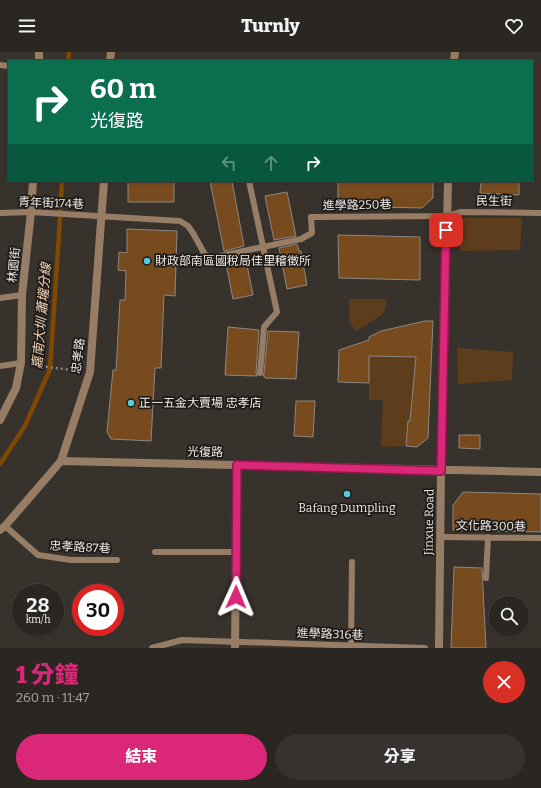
<!DOCTYPE html>
<html lang="zh-TW">
<head>
<meta charset="utf-8">
<style>
	body { margin:0; font-family:Bitter,"Noto Sans TC",serif; background:#36322f; color:#f1f3f6; height:100vh; display:flex; flex-direction:column; font-size:15px; white-space:nowrap }
	* { box-sizing:border-box; margin:0 }
	p { font-size:13px; color:#a5a5a5 }
	.icon { flex:none; width:22px; height:22px; fill:none; stroke:currentColor; stroke-width:2; stroke-linecap:round; stroke-linejoin:round }
	.map { position:relative; height:596px; overflow:hidden }
	.details { display:flex; flex-direction:column; background:#2a2622; flex:1 }
	.details>* { flex:none }
	.banner { position:absolute; left:8px; top:8px; width:525px; height:122px; border-radius:0px; box-shadow:0 1px 3px #0004,0 0 0 1px #464340; background:#0b6e4f; color:#fff; overflow:hidden }
	.controls { position:absolute; left:489px; top:544px; display:grid; gap:8px }
	.controls a { display:grid; place-items:center; width:40px; height:40px; border-radius:50%; background:#2a2622; box-shadow:0 1px 3px #0004,0 0 0 1px #464340; font-size:20px }
	.speed { position:absolute; left:12px; top:532px; display:flex; gap:8px; font-size:20px; font-weight:700; text-align:center }
	.speed>* { display:grid; place-content:center; width:52px; height:52px; border-radius:50%; background:#2a2622; box-shadow:0 1px 3px #0004,0 0 0 1px #464340; line-height:1 }
	.speed small { font-size:10px; font-weight:400 }
	.speed .limit { border:6px solid #d22; background:#fff; color:#111 }
	.pin { position:absolute; display:grid; place-items:center; width:34px; height:34px; color:#fff; margin:-17px; border-radius:8px; box-shadow:0 2px 6px #0006 }
	.me { position:absolute; width:44px; margin:-22px; rotate:1deg; stroke-linejoin:round; filter:drop-shadow(0 0 3px #0008) }
	.turn { display:flex; align-items:center; gap:14px; height:84px; padding:0 16px; font-size:18px }
	.turn .icon { width:52px; height:52px; stroke-width:2.5 }
	.turn b { display:block; font-size:28px; line-height:34px }
	.lanes { display:flex; align-items:center; height:38px; padding:0 16px; background:#0003; justify-content:center; gap:20px; direction:ltr }
	.lanes .off { opacity:.35 }
	.round { display:grid; place-items:center; flex:none; width:42px; height:42px; border-radius:21px; background:#36322f }
	.headline { display:flex; align-items:center; justify-content:space-between; height:68px; padding:0 16px }
	h1 { font-size:24px; font-weight:800; line-height:30px; color:#db2777 }
	.button { display:flex; gap:8px; margin-top:auto; padding:8px 16px }
	.button a { flex:1; height:46px; border-radius:24px; background:#db2777; color:#fff; font-size:16px; font-weight:800; line-height:46px; text-align:center }
	.button a+a { background:#36322f; color:#f1f3f6 }
	header { display:flex; justify-content:space-between; align-items:center; height:52px; padding:0 16px; background:#2a2622; font-size:18px; font-weight:800 }
	.map>svg:first-child { display:block }
	.green { fill:#5e3d1d }
	.lines { fill:none; stroke-linecap:round; stroke-linejoin:round }
	.stream { stroke:#804800; stroke-width:4.5 }
	.building { fill:#774b1e; stroke:#8e8781 }
	.path { stroke:#898480; stroke-width:2.5; stroke-dasharray:2 3; stroke-linecap:butt }
	.service { stroke:#987d66; stroke-width:6 }
	.minor { stroke:#987d66; stroke-width:8 }
	.route-casing { stroke:#8e194d; stroke-width:10 }
	.route { stroke:#db2777; stroke-width:7 }
	.poi-dot { fill:#56c9e1; stroke:#1d1a18; stroke-width:1.5 }
	.labels { text-anchor:middle; stroke-width:3.5; stroke-linejoin:round; paint-order:stroke }
	.street-label { font-size:12px; fill:#ede9e6; stroke:#1d1a18 }
	.poi-label { font-size:12px; fill:#ede9e6; stroke:#1d1a18; text-anchor:start }
	.water-label { font-size:13px; font-style:italic; fill:#f9d7ba; stroke:#1d1a18 }
</style>
</head>
<body>
<header><svg class="icon" aria-label="menu" viewBox="0 0 24 24"><path d="M4 6h16M4 12h16M4 18h16"/></svg>Turnly<svg class="icon" aria-label="heart" viewBox="0 0 24 24"><path d="M12 20l-8-8c-3-5 5-10 8-4 3-6 11-1 8 4z"/></svg></header>
<div class="map">
<svg width="541" height="596" viewBox="0 0 541 596">
	<rect width="100%" height="100%" fill="#38322d"/>
	<path class="green" d="M 461,166 L 522,166 L 520,198 L 460,199 Z
		M 349,247 L 385,247 L 387,252 L 382,263 L 356,279 L 349,270 Z
		M 457,296 L 513,300 L 512,328 L 458,332 Z
		M 369,304 L 431,306 L 410,369 L 408,369 L 406,394 L 381,395 L 383,348 L 369,348 Z"/>
	<g class="lines">
		<path class="stream" d="M 68,9 L 69,0
			M 0,412 L 25,374 L 50,317 L 59,182 L 62,129"/>
	</g>
	<path class="building" d="M 128,129 L 174,129 L 174,150 L 128,150 Z
		M 210,129 L 232,129 L 244,194 L 224,199 Z
		M 338,129 L 433,129 L 433,146 L 422,156 L 338,154 Z
		M 481,129 L 519,129 L 519,143 L 480,141 Z
		M 287,140 L 296,184 L 274,188 L 265,144 Z
		M 127,177 L 177,179 L 175,244 L 164,243 L 161,316 L 155,316 L 151,389 L 111,387 L 107,380 L 113,318 L 116,318 L 120,248 L 125,248 L 126,219 L 118,218 L 119,200 L 127,201 Z
		M 338,183 L 420,185 L 420,228 L 339,226 Z
		M 297,192 L 299,199 L 301,199 L 307,233 L 287,237 L 279,196 Z
		M 245,203 L 253,243 L 233,247 L 225,207 Z
		M 425,269 L 433,269 L 428,386 L 417,395 L 406,394 L 408,369 L 410,369 L 416,305 L 369,304 L 369,331 L 338,330 L 339,298 L 369,288 L 369,285 L 381,279 Z
		M 228,275 L 259,278 L 256,321 L 257,324 L 225,323 Z
		M 268,279 L 299,280 L 296,327 L 265,326 L 265,324 L 263,324 L 264,321 Z
		M 296,349 L 315,349 L 313,385 L 294,384 Z
		M 459,383 L 480,383 L 480,397 L 459,396 Z
		M 463,440 L 541,442 L 541,480 L 453,478 L 453,453 Z
		M 454,515 L 482,516 L 486,596 L 451,596 Z"/>
	<g class="lines">
		<path class="path" d="M 31,313 L 80,319"/>
		<path class="service" d="M 0,13 L 9,14
			M 249,129 L 277,260 L 264,275 L 260,321
			M 0,161 L 31,160 L 180,169 L 188,174 L 193,181 L 204,201 L 208,205 L 215,205 L 301,187 L 312,181 L 311,165 L 447,164 L 460,160 L 541,161
			M 0,246 L 22,243
			M 0,314 L 21,311
			M 5,474 L 38,503 L 71,508 L 117,508
			M 440,485 L 541,486
			M 155,500 L 236,500
			M 486,526 L 488,485
			M 351,593 L 352,510
			M 152,596 L 182,588 L 425,596"/>
		<path class="minor" d="M 39,9 L 39,0
			M 110,9 L 111,0
			M 454,9 L 455,0
			M 0,368 L 16,336 L 21,311 L 22,243 L 31,160 L 33,129
			M 61,409 L 541,420
			M 0,478 L 5,474 L 61,409 L 90,320 L 104,129
			M 235,596 L 237,413
			M 439,596 L 441,419 L 448,129"/>
	</g>
	<g class="lines">
		<g class="route-casing">
			<path id="route" d="M 236,545 L 237,413 L 441,419 L 446,178"/>
		</g>
		<use href="#route" class="route"/>
	</g>
	<g class="poi-dot">
		<circle cx="147" cy="209" r="4"/>
		<circle cx="131" cy="351" r="4"/>
		<circle cx="347" cy="442" r="4"/>
	</g>
	<g class="labels">
		<g class="street-label">
			<text transform="translate(494 149) rotate(1)" y="4">民生街</text>
			<text transform="translate(51 151) rotate(2)" y="4">青年街174巷</text>
			<text transform="translate(357 153) rotate(-1)" y="4">進學路250巷</text>
			<text transform="translate(14 213) rotate(-84)" y="4">林園街</text>
			<text transform="translate(78 304) rotate(-83)" y="4">忠孝路</text>
			<text transform="translate(205 400) rotate(1)" y="4">光復路</text>
			<text transform="translate(429 470) rotate(-89)" y="4">Jinxue Road</text>
			<text transform="translate(491 474) rotate(1)" y="4">文化路300巷</text>
			<text transform="translate(80 495) rotate(3)" y="4">忠孝路87巷</text>
			<text transform="translate(330 582) rotate(2)" y="4">進學路316巷</text>
		</g>
		<g class="poi-label">
			<text x="155" y="213">財政部南區國稅局佳里稽徵所</text>
			<text x="139" y="355">正一五金大賣場 忠孝店</text>
			<text x="347" y="460" text-anchor="middle">Bafang Dumpling</text>
		</g>
		<g class="water-label">
			<text transform="translate(41 264) rotate(-85)" y="5">嘉南大圳 蕭壠分線</text>
		</g>
	</g>
</svg>
<div class="controls">
<a><svg class="icon" aria-label="search" viewBox="0 0 24 24"><circle cx="10" cy="10" r="6"/><path d="M15 15l6 6"/></svg></a>
</div>
<div class="speed"><div>28<small>km/h</small></div><div class="limit">30</div></div>
<div class="pin" style="left:446px;top:178px;background:#d93025"><svg class="icon" aria-label="arrive" viewBox="0 0 24 24"><path d="M6 21V4h12l-3 4 3 4H6"/></svg></div>
<svg class="me" style="left:236px;top:545px" viewBox="-20 -20 40 40"><path d="M0-17L14 15 0 8-14 15z" fill="#db2777" stroke="#fff" stroke-width="4"/></svg>
<div class="banner">
<div class="turn"><svg class="icon" aria-label="right" viewBox="0 0 24 24"><path d="M7 20v-9h11M14 6l5 5-5 5"/></svg><div><b>60 m</b>光復路</div></div>
<div class="lanes"><svg class="icon off" aria-label="left" viewBox="0 0 24 24"><path d="M17 20v-9H6M10 6l-5 5 5 5"/></svg><svg class="icon off" aria-label="ahead" viewBox="0 0 24 24"><path d="M12 20V5M6 11l6-6 6 6"/></svg><svg class="icon" aria-label="right" viewBox="0 0 24 24"><path d="M7 20v-9h11M14 6l5 5-5 5"/></svg></div>
</div>
</div>
<section class="details">
<div class="headline"><div><h1>1 分鐘</h1><p>260 m · 11:47</p></div><a class="round" style="background:#d93025;color:#fff"><svg class="icon" aria-label="close" viewBox="0 0 24 24"><path d="M6 6l12 12M18 6L6 18"/></svg></a></div>
<div class="button"><a>結束</a><a>分享</a></div>
</section>
</body>
</html>
